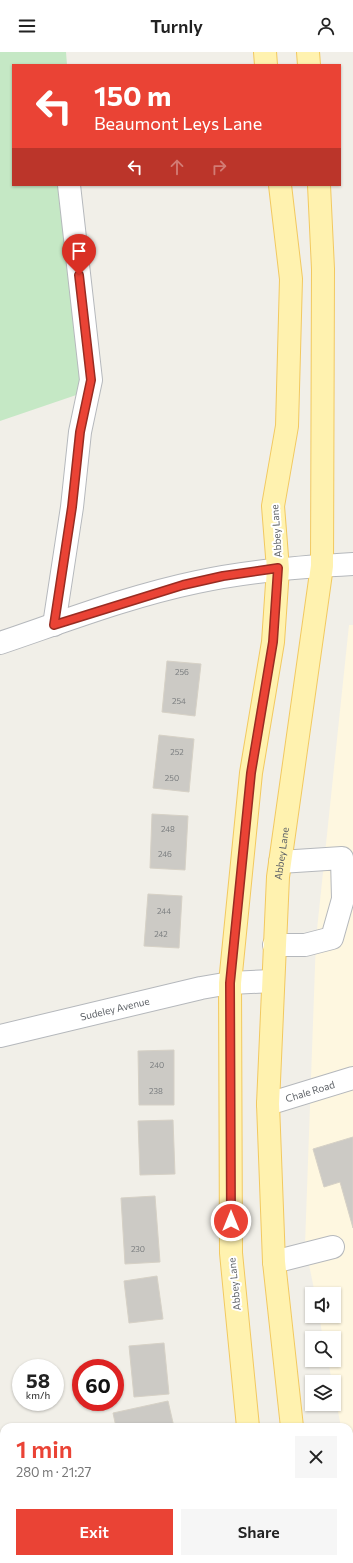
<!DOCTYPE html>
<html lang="en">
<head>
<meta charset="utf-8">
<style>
	body { margin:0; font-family:Commissioner,sans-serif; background:#f6f6f6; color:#222; height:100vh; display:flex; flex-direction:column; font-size:15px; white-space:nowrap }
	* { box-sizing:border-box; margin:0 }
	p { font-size:13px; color:#767676 }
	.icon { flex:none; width:22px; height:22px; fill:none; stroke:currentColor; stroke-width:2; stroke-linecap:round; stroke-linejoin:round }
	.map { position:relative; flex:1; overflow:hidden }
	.sheet { position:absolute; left:0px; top:1371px; width:353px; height:140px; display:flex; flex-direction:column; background:#fff; border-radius:12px 12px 0 0; box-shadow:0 1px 3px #0004 }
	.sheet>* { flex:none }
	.guide { position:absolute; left:12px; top:12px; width:329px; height:122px; border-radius:0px; box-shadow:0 1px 3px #0004; background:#ea4335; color:#fff; overflow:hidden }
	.tools { position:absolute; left:305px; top:1235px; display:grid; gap:8px }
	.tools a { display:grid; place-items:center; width:36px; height:36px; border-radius:0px; background:#fff; box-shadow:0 1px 3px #0004; font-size:20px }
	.speed { position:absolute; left:12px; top:1307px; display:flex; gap:8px; font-size:20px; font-weight:700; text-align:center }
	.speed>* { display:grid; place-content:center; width:52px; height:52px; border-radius:50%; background:#fff; box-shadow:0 1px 3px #0004; line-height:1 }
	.speed small { font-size:10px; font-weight:400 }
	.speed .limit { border:6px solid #d22; background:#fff; color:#111 }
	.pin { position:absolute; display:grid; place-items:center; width:34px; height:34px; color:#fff; margin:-41px -17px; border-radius:50% 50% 50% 0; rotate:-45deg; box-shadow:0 0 4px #0007 }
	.pin .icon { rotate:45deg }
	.me { position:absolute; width:44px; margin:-22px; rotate:0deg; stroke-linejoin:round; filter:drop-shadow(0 0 3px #0008) }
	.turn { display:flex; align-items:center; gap:14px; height:84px; padding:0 16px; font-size:18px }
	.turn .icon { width:52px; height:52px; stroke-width:2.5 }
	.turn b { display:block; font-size:28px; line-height:34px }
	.lanes { display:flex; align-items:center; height:38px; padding:0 16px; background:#0003; justify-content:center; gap:20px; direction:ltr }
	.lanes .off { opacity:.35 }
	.round { display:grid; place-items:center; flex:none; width:42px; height:42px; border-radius:0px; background:#f6f6f6 }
	.headline { display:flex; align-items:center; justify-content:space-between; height:68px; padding:0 16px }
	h1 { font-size:24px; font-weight:600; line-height:30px; color:#ea4335 }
	.button { display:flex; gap:8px; margin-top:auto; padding:8px 16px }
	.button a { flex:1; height:46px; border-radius:0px; background:#ea4335; color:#fff; font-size:16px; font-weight:600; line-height:46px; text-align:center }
	.button a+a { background:#f6f6f6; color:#222 }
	header { display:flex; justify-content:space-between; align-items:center; height:52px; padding:0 16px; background:#fff; font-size:18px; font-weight:600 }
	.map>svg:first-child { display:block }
	.commercial { fill:#fef7e0 }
	.green { fill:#c5e8c5 }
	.building { fill:#cccac5; stroke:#d6d1c6 }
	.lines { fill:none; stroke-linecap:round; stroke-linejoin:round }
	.minor-casing { stroke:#b5b8bc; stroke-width:24 }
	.major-casing { stroke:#f2c960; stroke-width:24 }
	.minor { stroke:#fff; stroke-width:22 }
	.major { stroke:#fff2af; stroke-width:22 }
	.route-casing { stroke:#982c22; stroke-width:10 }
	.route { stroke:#ea4335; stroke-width:7 }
	.labels { text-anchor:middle; stroke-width:4; stroke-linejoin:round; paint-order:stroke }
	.number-label { font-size:8px; fill:#7a7d7f }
	.street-label { font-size:10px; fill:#5f6368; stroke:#fff }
</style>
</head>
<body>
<header><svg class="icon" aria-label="menu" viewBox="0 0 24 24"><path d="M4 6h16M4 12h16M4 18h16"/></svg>Turnly<svg class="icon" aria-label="person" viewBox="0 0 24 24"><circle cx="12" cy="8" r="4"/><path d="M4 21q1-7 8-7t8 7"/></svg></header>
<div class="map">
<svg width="353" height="1511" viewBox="0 0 353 1511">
	<rect width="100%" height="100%" fill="#f1efe8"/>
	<path class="commercial" d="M 349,573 L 353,573 L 353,1434 L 349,1414 L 349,1375 L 341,1375 L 334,1339 L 334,1330 L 332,1330 L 328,1308 L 334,1308 L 334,1286 L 323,1286 L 319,1264 L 334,1264 L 334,1242 L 315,1242 L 305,1193 L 316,887 Z"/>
	<path class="green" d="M 0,0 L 66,0 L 67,13 L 13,13 L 13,133 L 80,133 L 88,339 L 0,369 Z"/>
	<path class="building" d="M 167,609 L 201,612 L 195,664 L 162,660 Z
		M 159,683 L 194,687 L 189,740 L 153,736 Z
		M 152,762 L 188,764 L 185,818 L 150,816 Z
		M 148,842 L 182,844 L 179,896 L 144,894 Z
		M 174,998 L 174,1053 L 139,1053 L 138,999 Z
		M 173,1068 L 175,1122 L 140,1123 L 138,1069 Z
		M 353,1085 L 353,1176 L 340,1130 L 324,1135 L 313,1097 Z
		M 155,1144 L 160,1210 L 125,1212 L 121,1146 Z
		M 157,1224 L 163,1267 L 129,1271 L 124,1229 Z
		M 164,1291 L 169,1342 L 134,1345 L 129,1294 Z
		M 168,1349 L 174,1375 L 116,1375 L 113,1361 Z
		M 156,1507 L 194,1507 L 195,1511 L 157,1511 Z"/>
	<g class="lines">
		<g class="minor-casing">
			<g id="minor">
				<path d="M 54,573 L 72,455 L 80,380 L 91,328 L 69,133"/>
				<path d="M 0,591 C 65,569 130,544 197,530 C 248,519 300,515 353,512"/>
				<path d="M 274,893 L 305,893 L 332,886 L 343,847 L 342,806 L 280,810"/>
				<path id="s1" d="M 0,984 L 201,936 L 230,931 L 273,929"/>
				<path id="s2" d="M 268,1052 L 353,1026"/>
				<path d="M 274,1210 L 333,1195"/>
			</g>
		</g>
		<g class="major-casing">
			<g id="major">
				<path d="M 265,0 L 266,13"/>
				<path d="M 308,0 L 309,13"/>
				<path d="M 248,1375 L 231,1201 L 230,931 L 251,721 L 273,590 L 278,517 L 273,454 L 287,374 L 291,227 L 280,133"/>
				<path id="s3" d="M 292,1375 L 274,1210 L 268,1052 L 278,825 L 322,514 L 323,217 L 319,133"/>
				<path d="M 274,1507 L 275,1511"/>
				<path d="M 316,1507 L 317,1511"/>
			</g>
		</g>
		<use href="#minor" class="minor"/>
		<use href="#major" class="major"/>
	</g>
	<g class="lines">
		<g class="route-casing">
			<path id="route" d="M 79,223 L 91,328 L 80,380 L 72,455 L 54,573 L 183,533 L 223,524 L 278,516 L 273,590 L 251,721 L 230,931 L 231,1169"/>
		</g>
		<use href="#route" class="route"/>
	</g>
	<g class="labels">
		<g class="number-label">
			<text x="182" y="623">256</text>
			<text x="179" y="652">254</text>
			<text x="177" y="703">252</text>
			<text x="172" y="729">250</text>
			<text x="168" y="780">248</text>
			<text x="165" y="805">246</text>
			<text x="164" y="862">244</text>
			<text x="161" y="885">242</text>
			<text x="157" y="1016">240</text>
			<text x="156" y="1042">238</text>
			<text x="138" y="1200">230</text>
		</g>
		<g class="street-label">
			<text transform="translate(276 479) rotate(-94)" y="4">Abbey Lane</text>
			<text dy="4" stroke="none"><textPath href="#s3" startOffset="575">Abbey Lane</textPath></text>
			<text dy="4" stroke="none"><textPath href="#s1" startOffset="118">Sudeley Avenue</textPath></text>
			<text dy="4" stroke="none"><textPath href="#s2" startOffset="44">Chale Road</textPath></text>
			<text transform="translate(234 1232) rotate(-96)" y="4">Abbey Lane</text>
		</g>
	</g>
</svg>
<div class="tools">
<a><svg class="icon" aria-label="sound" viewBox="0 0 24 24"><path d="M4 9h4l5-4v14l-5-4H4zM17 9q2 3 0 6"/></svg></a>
<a><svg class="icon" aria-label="search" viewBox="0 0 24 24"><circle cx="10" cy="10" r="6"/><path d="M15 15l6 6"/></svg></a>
<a><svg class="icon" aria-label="layers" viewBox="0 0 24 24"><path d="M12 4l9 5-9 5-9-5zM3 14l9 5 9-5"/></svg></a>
</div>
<div class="speed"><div>58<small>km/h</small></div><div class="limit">60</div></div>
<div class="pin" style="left:79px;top:223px;background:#d93025"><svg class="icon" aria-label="arrive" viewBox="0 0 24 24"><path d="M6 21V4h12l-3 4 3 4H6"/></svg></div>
<svg class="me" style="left:231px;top:1169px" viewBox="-20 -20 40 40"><circle r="17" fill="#ea4335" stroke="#fff" stroke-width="3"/><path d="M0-11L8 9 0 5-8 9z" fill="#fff"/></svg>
<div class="guide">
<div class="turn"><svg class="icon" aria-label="left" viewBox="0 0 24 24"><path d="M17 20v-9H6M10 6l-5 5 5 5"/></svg><div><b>150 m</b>Beaumont Leys Lane</div></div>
<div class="lanes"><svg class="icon" aria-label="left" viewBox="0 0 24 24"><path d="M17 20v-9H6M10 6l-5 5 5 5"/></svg><svg class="icon off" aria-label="ahead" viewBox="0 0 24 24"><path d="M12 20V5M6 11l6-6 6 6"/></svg><svg class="icon off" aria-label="right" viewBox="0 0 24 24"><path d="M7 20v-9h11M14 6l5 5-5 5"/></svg></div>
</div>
<section class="sheet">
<div class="headline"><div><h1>1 min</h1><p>280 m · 21:27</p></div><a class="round"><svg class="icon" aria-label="close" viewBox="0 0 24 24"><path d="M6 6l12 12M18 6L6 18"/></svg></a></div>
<div class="button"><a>Exit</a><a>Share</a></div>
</section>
</div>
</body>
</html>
